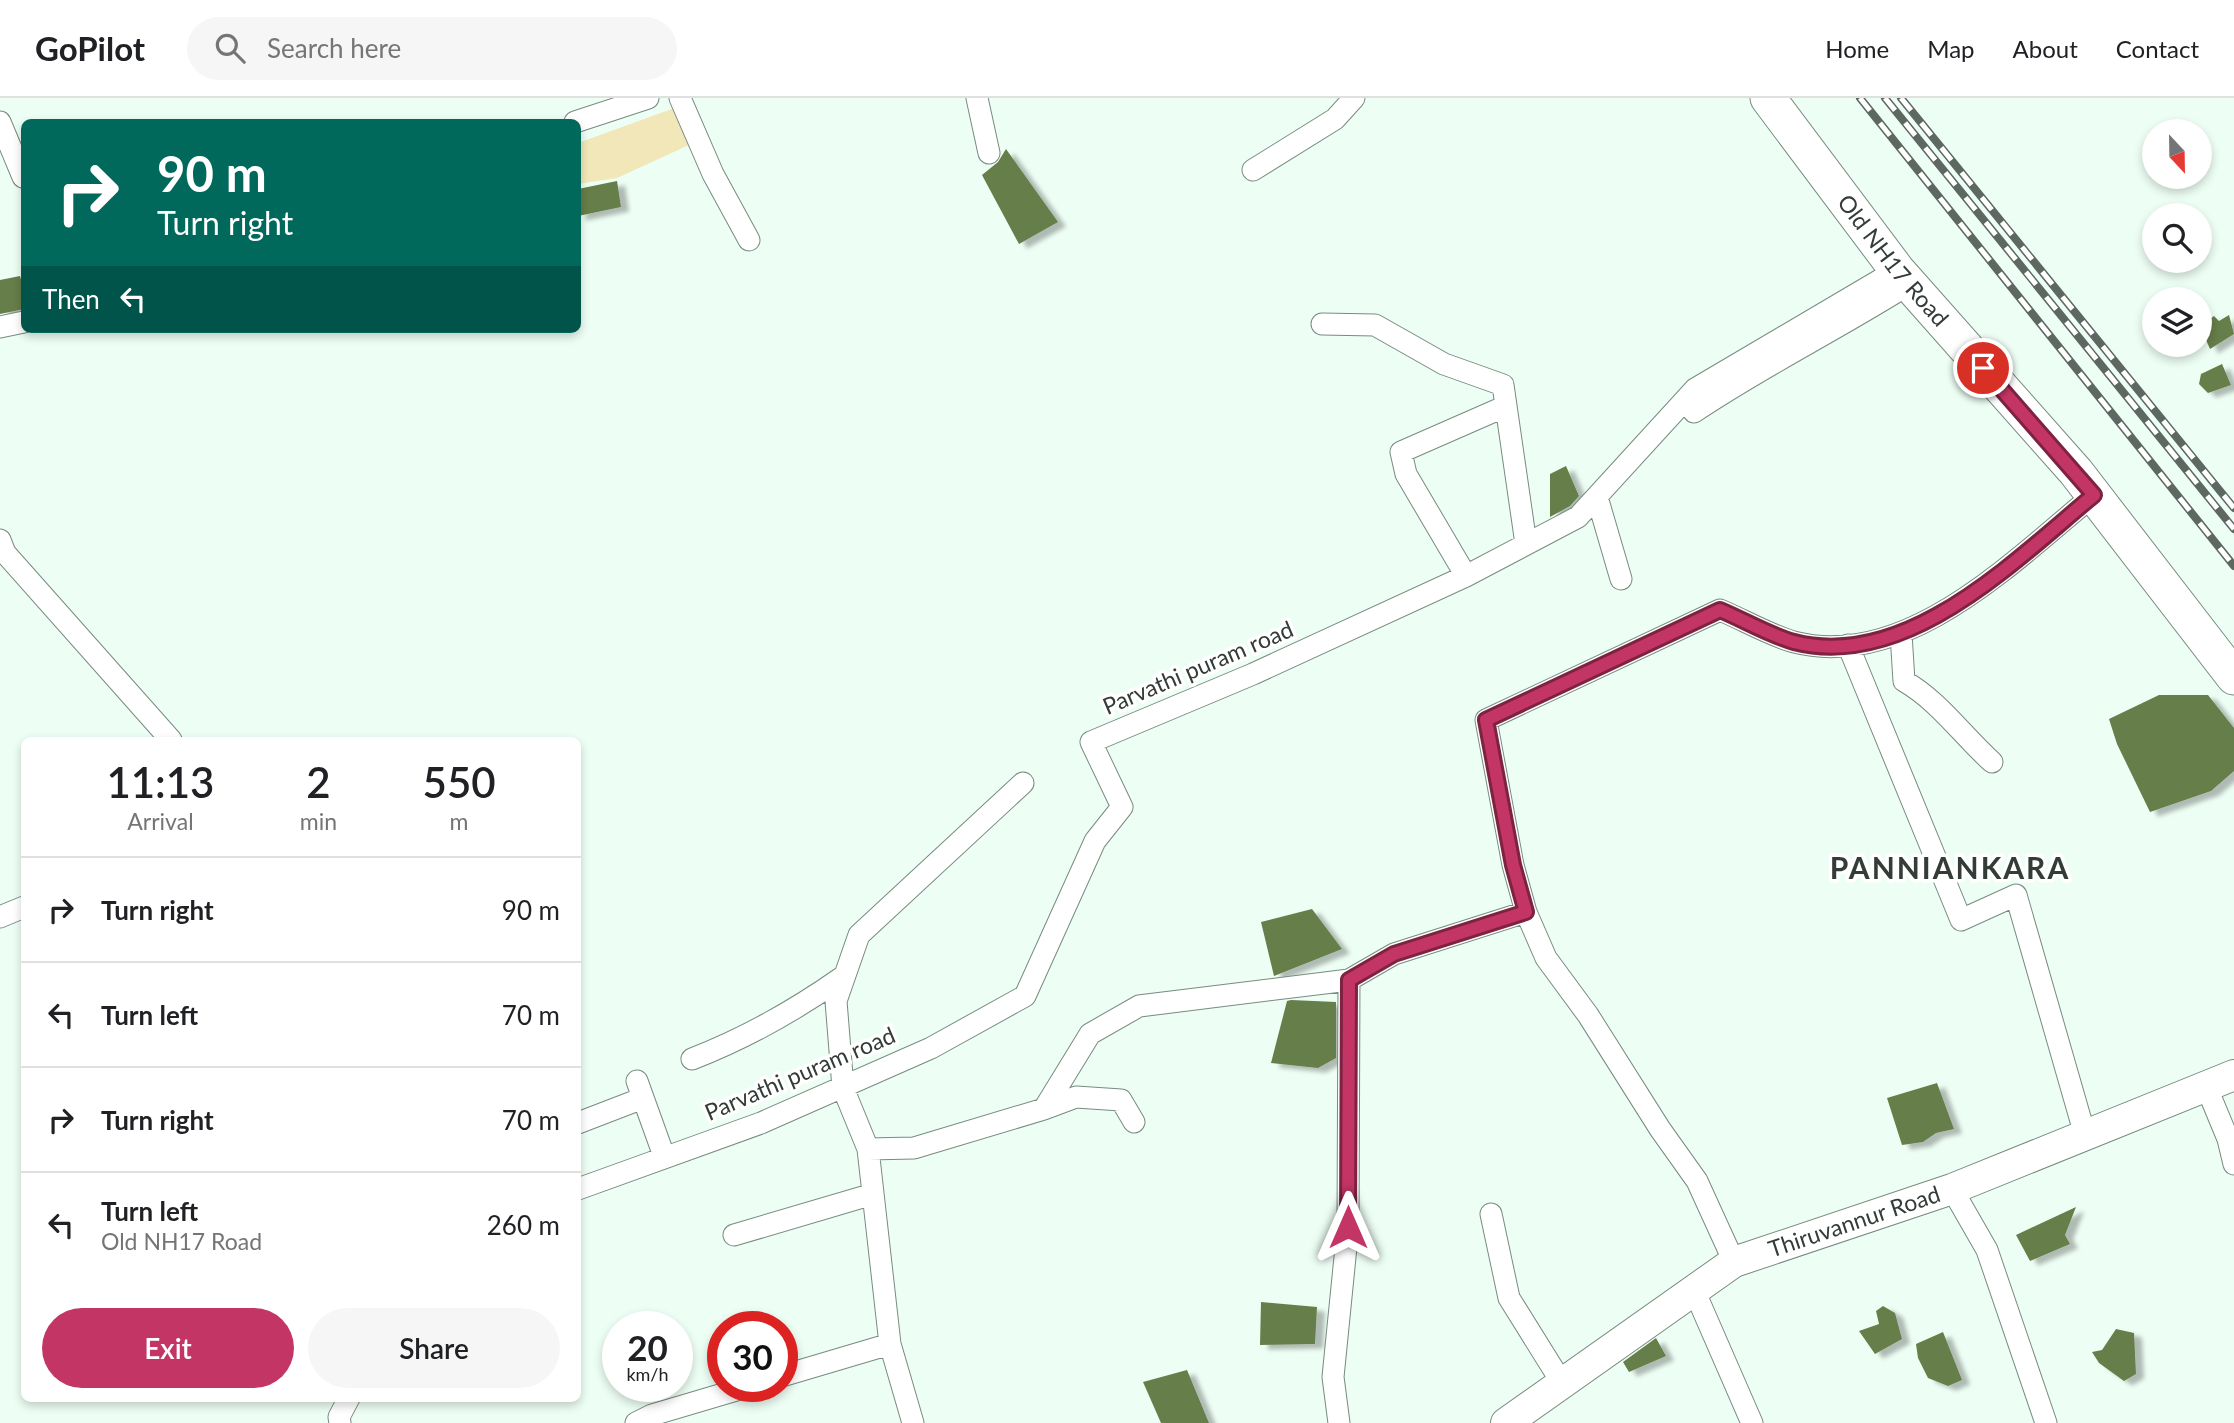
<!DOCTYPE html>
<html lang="en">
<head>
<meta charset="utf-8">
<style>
	body { margin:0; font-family:Lato,sans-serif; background:#f6f6f6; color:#202124; height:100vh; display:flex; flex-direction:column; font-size:26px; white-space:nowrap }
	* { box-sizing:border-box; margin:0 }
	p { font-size:23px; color:#757577 }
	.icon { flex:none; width:38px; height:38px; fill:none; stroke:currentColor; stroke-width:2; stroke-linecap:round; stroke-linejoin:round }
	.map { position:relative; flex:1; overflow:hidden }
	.side { position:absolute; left:21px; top:639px; width:560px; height:665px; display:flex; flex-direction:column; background:#fff; border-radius:10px; box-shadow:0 4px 10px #0003 }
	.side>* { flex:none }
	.hud { position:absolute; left:21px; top:21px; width:560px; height:214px; border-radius:10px; box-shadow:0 4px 10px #0003; background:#00695c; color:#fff; overflow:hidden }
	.needle { width:46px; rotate:158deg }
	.tools { position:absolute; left:2142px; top:21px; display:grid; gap:14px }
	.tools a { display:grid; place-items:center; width:70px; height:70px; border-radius:50%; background:#fff; box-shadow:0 4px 10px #0003; font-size:35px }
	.speed { position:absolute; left:602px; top:1213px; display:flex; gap:14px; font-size:35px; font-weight:700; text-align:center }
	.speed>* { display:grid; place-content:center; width:91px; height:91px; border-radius:50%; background:#fff; box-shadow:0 4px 10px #0003; line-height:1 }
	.speed small { font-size:18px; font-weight:400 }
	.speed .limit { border:10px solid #d22; background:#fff; color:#111 }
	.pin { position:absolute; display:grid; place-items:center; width:60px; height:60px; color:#fff; margin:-30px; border:4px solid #fff; border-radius:50%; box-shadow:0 2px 7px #0007 }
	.me { position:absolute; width:77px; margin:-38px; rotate:0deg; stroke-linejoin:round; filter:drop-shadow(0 0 5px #0008) }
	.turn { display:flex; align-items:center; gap:24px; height:147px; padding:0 21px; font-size:32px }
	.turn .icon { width:91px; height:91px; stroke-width:2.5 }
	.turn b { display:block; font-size:49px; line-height:60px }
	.then { display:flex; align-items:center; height:66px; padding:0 21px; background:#0003; gap:14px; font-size:26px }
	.eta { display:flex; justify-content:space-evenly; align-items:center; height:119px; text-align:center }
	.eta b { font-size:42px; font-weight:600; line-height:49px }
	.cta { display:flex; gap:14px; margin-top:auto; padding:14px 21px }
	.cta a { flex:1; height:80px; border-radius:42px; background:#c23565; color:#fff; font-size:28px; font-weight:600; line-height:80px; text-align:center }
	.cta a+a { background:#f6f6f6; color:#202124 }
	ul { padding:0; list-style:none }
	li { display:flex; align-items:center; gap:21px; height:105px; padding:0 21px; border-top:2px solid #e0e0e0 }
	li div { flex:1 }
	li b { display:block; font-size:26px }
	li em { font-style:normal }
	header { display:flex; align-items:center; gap:42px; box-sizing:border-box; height:98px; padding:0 35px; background:#fff; border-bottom:2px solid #e0e0e0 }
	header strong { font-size:33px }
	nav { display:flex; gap:38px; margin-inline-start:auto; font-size:24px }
	.search { width:490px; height:63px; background:#f6f6f6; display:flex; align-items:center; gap:18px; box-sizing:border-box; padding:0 24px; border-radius:38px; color:#757577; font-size:26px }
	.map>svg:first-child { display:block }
	.green { fill:#f1e7b8 }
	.building { fill:#667e49; filter:url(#shadow) }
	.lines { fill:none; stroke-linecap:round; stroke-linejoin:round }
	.street-casing { stroke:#788b80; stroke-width:23 }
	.secondary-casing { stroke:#788b80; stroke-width:32 }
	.primary-casing { stroke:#788b80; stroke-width:37 }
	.street { stroke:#fff; stroke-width:21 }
	.secondary { stroke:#fff; stroke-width:30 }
	.primary { stroke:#fff; stroke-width:35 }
	.rail-casing { stroke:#5d6862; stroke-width:8 }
	.rail { stroke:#fff; stroke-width:5; stroke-dasharray:16; stroke-linecap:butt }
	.route-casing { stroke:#7e2242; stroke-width:18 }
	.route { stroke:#c23565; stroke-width:12 }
	.labels { text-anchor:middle; stroke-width:7; stroke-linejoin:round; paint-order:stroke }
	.street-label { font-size:23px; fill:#333c37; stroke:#fff }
	.district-label { font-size:30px; font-weight:bold; letter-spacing:2px; fill:#333c37; stroke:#fff }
</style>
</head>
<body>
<header>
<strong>GoPilot</strong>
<div class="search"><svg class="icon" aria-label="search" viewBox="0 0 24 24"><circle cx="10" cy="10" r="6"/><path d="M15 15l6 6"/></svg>Search here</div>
<nav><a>Home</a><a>Map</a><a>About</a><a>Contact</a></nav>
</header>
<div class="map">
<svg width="2234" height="1325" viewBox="0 0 2234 1325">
	<defs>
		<filter id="shadow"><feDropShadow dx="8" dy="4.5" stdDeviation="2" flood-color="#0004"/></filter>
	</defs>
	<rect width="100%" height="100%" fill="#edfef4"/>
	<path class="green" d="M 677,9 L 689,47 L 617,80 L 578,86 L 578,45 Z"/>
	<path class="building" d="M 1006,51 L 1058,124 L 1019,146 L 982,77 L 998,64 Z
		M 617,83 L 621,109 L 578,118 L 578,91 Z
		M 20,178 L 24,192 L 24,211 L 0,216 L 0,182 Z
		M 2229,217 L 2234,236 L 2210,251 L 2200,228 L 2214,218 L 2219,223 Z
		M 2222,266 L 2231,287 L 2208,295 L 2199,286 L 2201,276 Z
		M 1566,368 L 1579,398 L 1570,408 L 1550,419 L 1550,376 Z
		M 2159,597 L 2208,597 L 2234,630 L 2234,673 L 2211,693 L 2150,714 L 2117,646 L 2109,621 Z
		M 1312,811 L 1342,851 L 1274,878 L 1261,824 Z
		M 1291,902 L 1336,904 L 1336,960 L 1318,970 L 1271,965 L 1287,903 Z
		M 1937,985 L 1954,1031 L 1936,1035 L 1923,1044 L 1902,1047 L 1887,1000 Z
		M 2076,1109 L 2065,1137 L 2070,1146 L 2030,1163 L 2016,1137 Z
		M 1261,1204 L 1317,1209 L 1315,1246 L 1260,1247 Z
		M 1883,1208 L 1895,1215 L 1902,1241 L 1875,1256 L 1859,1233 L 1879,1226 L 1876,1213 Z
		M 2116,1231 L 2134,1235 L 2136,1276 L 2124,1283 L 2099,1265 L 2092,1254 L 2102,1252 Z
		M 1943,1234 L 1962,1282 L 1948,1288 L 1928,1280 L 1918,1260 L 1916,1246 Z
		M 1656,1240 L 1666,1258 L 1629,1274 L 1623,1264 Z
		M 1187,1272 L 1209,1325 L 1161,1325 L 1143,1284 Z"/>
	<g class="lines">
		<g class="street-casing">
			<path id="street" d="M 680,0 L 713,76 L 749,142
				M 977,0 L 989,55
				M 0,24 L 23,79
				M 575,24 L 648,0
				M 1253,72 L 1335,21 L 1354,0
				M 1322,226 L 1375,227 L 1444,266 L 1503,287 L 1526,446
				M 0,229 L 24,224
				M 1694,314 C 1764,267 1838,231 1909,186
				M 1597,399 L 1621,481
				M 0,442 L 5,455 L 171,642
				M 1466,478 L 1406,376 L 1401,354 L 1506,308
				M 1901,536 L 1904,583 C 1939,603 1962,637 1992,664
				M 1848,547 L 1961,822 L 2016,797 L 2085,1037
				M 1023,685 L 859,837 L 836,903 L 843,990 L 868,1051 L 914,1050 L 1044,1011 L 1090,936 L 1139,908 L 1349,882 L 1394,856 L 1526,814
				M 0,819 L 24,809
				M 692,961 C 746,940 794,913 841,880
				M 637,983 L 664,1058
				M 2206,988 L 2228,1041 L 2234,1066
				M 1044,1011 L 1076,999 L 1121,1002 L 1134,1024
				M 578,1025 L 643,1000
				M 868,1051 L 890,1246 L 913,1325
				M 578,1091 L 761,1025 L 931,950 L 1025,898 L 1095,743 L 1122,709 L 1091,644 L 1253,576 L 1466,478 L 1578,419 L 1695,291 L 1897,172
				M 1952,1091 L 1987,1152 L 2046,1325
				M 1491,1116 L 1509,1200 L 1562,1285
				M 734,1137 L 873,1096
				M 1734,1164 L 1697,1083 L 1660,1031 L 1588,917 L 1546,860 L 1526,814 L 1513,767 L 1486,622 L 1720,512 C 1744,522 1769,537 1794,544 C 1907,573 2014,462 2094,397
				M 1694,1192 L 1752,1325
				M 782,1278 L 890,1246
				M 340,1325 L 339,1319 L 349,1300
				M 636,1325 L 652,1317 L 750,1288
				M 1339,1325 L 1333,1279 L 1348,1129 L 1349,882"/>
		</g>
		<g class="secondary-casing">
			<g id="secondary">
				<path id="s1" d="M 1506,1325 L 1734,1164 L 1952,1091 L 2234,977"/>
			</g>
		</g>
		<g class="primary-casing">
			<g id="primary">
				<path id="s2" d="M 1768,0 L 1897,172 L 2076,374 L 2234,579"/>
			</g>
		</g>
		<use href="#street" class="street"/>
		<use href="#secondary" class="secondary"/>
		<use href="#primary" class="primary"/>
		<g class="rail-casing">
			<path id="rail" d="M 1860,0 L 2234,468
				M 1885,0 L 2234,431
				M 1901,0 L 2234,410"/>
		</g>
		<use href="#rail" class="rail"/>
	</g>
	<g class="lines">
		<g class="route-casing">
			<path id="route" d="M 1348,1129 L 1349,882 L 1394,856 L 1526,814 L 1513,767 L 1486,622 L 1720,512 C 1744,522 1769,537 1794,544 C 1907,573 2015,462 2094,397 L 1983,270"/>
		</g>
		<use href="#route" class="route"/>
	</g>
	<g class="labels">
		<g class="street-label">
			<text dy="8" stroke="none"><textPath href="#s2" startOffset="205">Old NH17 Road</textPath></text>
			<text transform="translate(1198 570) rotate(-23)" y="8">Parvathi puram road</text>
			<text transform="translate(800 976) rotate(-23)" y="8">Parvathi puram road</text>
			<text dy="8" stroke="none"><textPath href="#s1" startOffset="406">Thiruvannur Road</textPath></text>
		</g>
		<g class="district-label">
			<text x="1950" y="781">PANNIANKARA</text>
		</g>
	</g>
</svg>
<div class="tools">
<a><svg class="needle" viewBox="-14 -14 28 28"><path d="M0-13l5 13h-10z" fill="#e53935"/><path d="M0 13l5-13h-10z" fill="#757577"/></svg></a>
<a><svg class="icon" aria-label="search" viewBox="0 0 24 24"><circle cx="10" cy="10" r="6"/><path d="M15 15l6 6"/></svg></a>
<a><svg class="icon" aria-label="layers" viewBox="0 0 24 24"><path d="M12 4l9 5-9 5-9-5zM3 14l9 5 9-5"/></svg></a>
</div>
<div class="speed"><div>20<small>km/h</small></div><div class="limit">30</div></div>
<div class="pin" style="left:1983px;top:270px;background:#d93025"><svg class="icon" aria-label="arrive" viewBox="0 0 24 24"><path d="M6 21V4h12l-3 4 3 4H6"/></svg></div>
<svg class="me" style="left:1348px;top:1129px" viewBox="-20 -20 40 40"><path d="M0-17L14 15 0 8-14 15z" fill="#c23565" stroke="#fff" stroke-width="4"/></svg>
<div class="hud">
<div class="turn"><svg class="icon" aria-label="right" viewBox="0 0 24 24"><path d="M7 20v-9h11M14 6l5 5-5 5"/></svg><div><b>90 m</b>Turn right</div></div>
<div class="then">Then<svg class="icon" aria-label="left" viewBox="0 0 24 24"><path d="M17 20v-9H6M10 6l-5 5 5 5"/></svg></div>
</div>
<section class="side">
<div class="eta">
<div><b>11:13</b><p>Arrival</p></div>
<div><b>2</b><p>min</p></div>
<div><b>550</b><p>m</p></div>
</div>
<ul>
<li><svg class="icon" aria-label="right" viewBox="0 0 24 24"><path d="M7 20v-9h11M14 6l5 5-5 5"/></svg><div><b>Turn right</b></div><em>90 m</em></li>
<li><svg class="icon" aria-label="left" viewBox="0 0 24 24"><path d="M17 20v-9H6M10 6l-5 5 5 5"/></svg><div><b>Turn left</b></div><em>70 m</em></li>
<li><svg class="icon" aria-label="right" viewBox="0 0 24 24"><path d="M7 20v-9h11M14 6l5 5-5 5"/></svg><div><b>Turn right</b></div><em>70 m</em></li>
<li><svg class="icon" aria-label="left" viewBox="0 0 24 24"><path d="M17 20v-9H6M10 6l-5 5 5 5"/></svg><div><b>Turn left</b><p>Old NH17 Road</p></div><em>260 m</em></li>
</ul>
<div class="cta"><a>Exit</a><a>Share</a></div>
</section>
</div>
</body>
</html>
